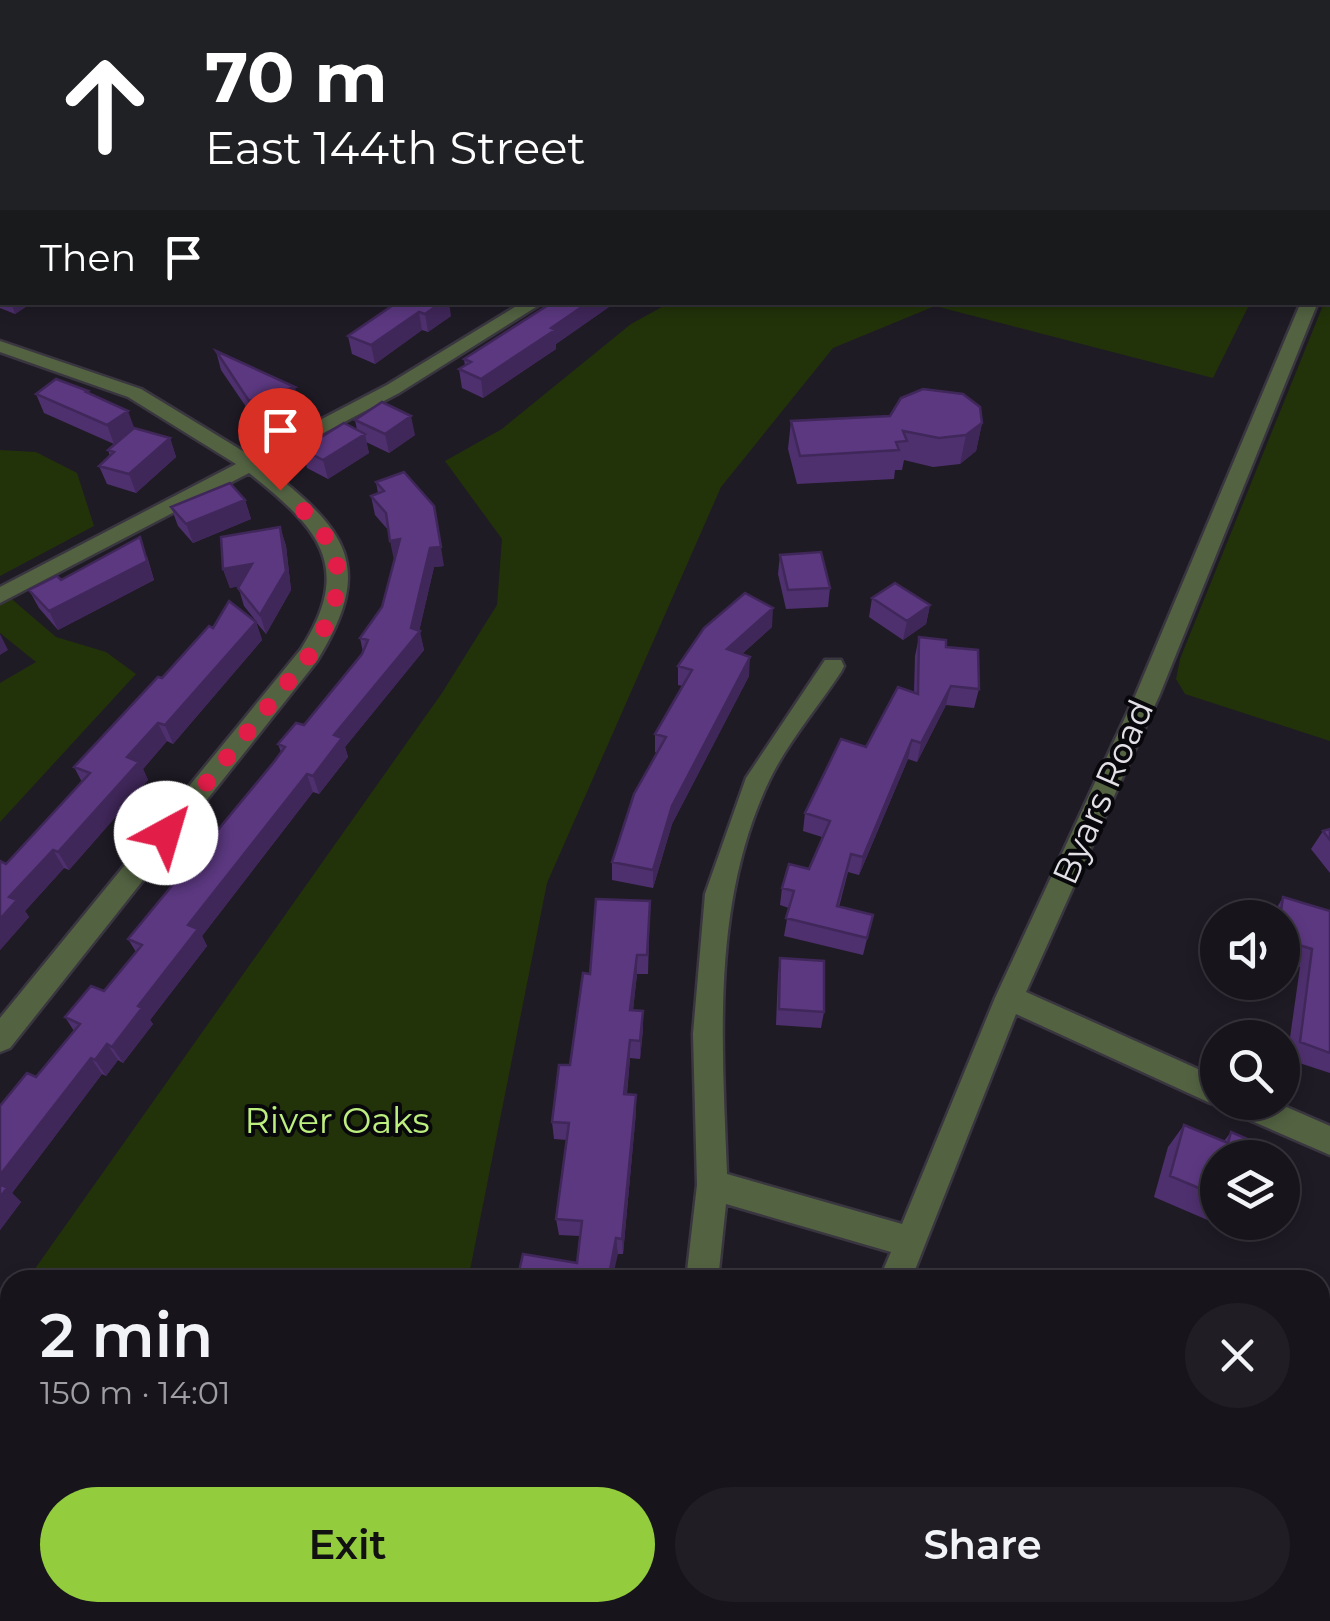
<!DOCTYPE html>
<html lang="en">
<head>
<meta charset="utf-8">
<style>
	body { margin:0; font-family:Montserrat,sans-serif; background:#201d25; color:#f1f3f6; height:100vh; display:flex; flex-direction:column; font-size:38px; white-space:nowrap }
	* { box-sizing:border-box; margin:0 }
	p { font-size:32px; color:#9e9ea3 }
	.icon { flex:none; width:55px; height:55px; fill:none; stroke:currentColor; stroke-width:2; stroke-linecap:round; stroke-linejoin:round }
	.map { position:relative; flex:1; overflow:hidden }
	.panel { position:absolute; left:0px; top:1270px; width:1330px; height:352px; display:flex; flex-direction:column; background:#17141c; border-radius:30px 30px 0 0; box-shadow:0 5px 15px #0003,0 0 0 2px #36333b }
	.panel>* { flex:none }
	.guide { position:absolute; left:0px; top:0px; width:1330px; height:305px; box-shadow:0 5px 15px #0003,0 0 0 2px #36333b; background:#202124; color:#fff; overflow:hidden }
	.buttons { position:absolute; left:1200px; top:900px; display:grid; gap:20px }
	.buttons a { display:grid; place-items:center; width:100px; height:100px; border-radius:50%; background:#17141c; box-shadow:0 5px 15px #0003,0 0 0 2px #36333b; font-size:50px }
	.pin { position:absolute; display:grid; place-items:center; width:85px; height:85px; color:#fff; margin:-102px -42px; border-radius:50% 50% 50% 0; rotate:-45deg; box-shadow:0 0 10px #0007 }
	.pin .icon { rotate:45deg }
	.me { position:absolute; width:110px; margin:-55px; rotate:39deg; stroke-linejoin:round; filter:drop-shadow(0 0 8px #0008) }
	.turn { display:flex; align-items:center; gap:35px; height:210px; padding:0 40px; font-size:45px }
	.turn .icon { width:130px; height:130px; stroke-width:2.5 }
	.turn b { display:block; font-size:70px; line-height:85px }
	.then { display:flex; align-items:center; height:95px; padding:0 40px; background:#0003; gap:20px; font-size:38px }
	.round { display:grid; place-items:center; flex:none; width:105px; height:105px; border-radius:52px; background:#201d25 }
	.summary { display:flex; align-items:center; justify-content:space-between; height:170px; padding:0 40px }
	h1 { font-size:60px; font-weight:600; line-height:75px }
	.cta { display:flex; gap:20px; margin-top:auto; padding:20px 40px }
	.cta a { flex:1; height:115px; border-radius:60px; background:#93cc3d; color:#111; font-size:40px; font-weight:600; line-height:115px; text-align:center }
	.cta a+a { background:#201d25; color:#f1f3f6 }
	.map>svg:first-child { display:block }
	.green { fill:#22330a }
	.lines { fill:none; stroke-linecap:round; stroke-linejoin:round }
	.minor-casing { stroke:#3a3640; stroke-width:5 }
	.minor { fill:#536342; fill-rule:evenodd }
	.wall { fill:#4f306f }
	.shaded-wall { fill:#40275a }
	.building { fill:#5c3881; stroke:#40275a; stroke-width:2.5 }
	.route { stroke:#e11d48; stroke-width:18; stroke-dasharray:0 32.4 }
	.labels { text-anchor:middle; stroke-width:8; stroke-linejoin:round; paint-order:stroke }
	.street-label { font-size:35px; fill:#e2dfe6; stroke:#08070b }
	.park-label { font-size:35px; fill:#bdef7f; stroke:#08070b }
</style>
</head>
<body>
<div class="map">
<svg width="1330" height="1621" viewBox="0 0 1330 1621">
	<rect width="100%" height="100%" fill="#1f1b25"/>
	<path class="green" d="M 0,0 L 1330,0 L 1330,156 L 1328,159 L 1328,2 L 2,2 L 2,114 Z
		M 1330,287 L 1330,741 L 1185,694 L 1176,679 L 1180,659 L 1324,303 L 1328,302 Z
		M 671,302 L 1250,303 L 1213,378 L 935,306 L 833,348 L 721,487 L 547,883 L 468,1280 L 27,1280 L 442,693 L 497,605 L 502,539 L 445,461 L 502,429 L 631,324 Z
		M 0,450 L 36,452 L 77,473 L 94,526 L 0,576 Z
		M 0,589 L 56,637 L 106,652 L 136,674 L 0,822 L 0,683 L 36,662 L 0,633 Z
		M 10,1303 L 10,1612 L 358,1613 L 354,1621 L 0,1621 L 0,1317 Z"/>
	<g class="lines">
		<g class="minor-casing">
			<path id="minor" d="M 1328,165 L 1330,165 L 1330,174 L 1328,174 Z
				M 0,169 L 2,169 L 2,177 L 0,177 Z
				M 1330,247 L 1330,262 L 1328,263 L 1328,248 Z
				M 523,302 L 544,302 L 399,393 L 263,465 C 345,529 377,564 317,661 L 10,1048 L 0,1052 L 0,1018 L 301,649 C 355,565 317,527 249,473 L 0,603 L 0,587 L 236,464 L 128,397 L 0,352 L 0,341 L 141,389 L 251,456 L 387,385 Z
				M 1301,302 L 1318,302 L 1160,694 L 1026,992 L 1218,1078 L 1218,1102 L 1226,1102 L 1218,1105 L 1208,1102 L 1016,1014 L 911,1280 L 879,1280 L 891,1252 L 726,1204 L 718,1280 L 686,1280 L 697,1185 L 693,1034 L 705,894 L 746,778 L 825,660 L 841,660 L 844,666 L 841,672 C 818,707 787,743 769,781 C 711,903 722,1043 727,1174 L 902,1224 L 995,998 L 1136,694 Z
				M 1226,1102 L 1275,1102 L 1330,1126 L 1330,1155 L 1231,1112 Z
				M 733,1612 L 771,1612 L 768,1621 L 730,1621 Z"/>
		</g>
		<use href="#minor" class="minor"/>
	</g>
	<path class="wall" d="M 2,275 L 2,302 L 33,302 L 15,314 L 0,308 L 0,276 Z
		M 393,302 L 451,316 L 428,332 L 422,330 L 375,364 L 352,354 L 348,336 L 393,305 Z
		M 553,302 L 616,302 L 556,344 L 556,349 L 483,398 L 462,388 L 459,369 L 465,366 L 464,359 Z
		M 216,351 L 299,406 L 255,420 L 221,370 Z
		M 36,394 L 90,394 L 135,428 L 170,438 L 176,457 L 136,493 L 107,484 L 99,466 L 110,456 L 108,450 L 120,440 L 114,444 L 44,413 Z
		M 355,420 L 415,435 L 389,453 L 366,442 L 369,453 L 328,479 L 307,468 L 302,449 L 357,430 Z
		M 791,421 L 982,423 L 976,451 L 960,464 L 933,467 L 904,460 L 902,470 L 895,470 L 894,479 L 797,484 L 788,449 Z
		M 376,482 L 444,566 L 434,567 L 419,631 L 424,650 L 345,747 L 348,757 L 319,794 L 313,792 L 202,936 L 207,946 L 150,1020 L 153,1024 L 123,1063 L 118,1060 L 106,1076 L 102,1074 L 12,1193 L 21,1202 L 0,1230 L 0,1106 L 36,1077 L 74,1031 L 65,1017 L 104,991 L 136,952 L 128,939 L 274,762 L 281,752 L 278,744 L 304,725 L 363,652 L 360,638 L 382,607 L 395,560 L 389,531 L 375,515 L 371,496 L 378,493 Z
		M 245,500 L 251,519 L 193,543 L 178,526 L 171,507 Z
		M 280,527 L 286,546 L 291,590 L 266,634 L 256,622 L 262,640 L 173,744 L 167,741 L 143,769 L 148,780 L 69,870 L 64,868 L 25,911 L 29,917 L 0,950 L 0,861 L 6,864 L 82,782 L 74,767 L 213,628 L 256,621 L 244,606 L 238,586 L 230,588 L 223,569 Z
		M 780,555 L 830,588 L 828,607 L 786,609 L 778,574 Z
		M 147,556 L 154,580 L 58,630 L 39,608 L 29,590 Z
		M 872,598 L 930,605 L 926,624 L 903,640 L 869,617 Z
		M 772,627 L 742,654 L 749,676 L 672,824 L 653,888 L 612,880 L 612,862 L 657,753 L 655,752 L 655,734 L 683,686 L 678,685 L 678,666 Z
		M 919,637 L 946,647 L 979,689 L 974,708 L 946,705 L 917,762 L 908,759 L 859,875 L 848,872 L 839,907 L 873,915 L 863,955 L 784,936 L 789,908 L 780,905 L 782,888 L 809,869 L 822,837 L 803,831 L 805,813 L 914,693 L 915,656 Z
		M 1330,829 L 1330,873 L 1311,849 L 1323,831 Z
		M 1283,897 L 1330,911 L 1330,1073 L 1287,1059 L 1300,967 L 1282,961 L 1282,918 L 1271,918 Z
		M 650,901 L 648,974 L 637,974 L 633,1010 L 643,1029 L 640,1059 L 630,1058 L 627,1094 L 636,1095 L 636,1112 L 623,1254 L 618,1254 L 577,1263 L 580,1236 L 559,1235 L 556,1219 L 567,1140 L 554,1139 L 552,1122 L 570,1065 L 590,974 Z
		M 780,958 L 824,1012 L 821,1028 L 776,1025 L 778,975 Z
		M 1184,1125 L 1224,1141 L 1231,1132 L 1264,1158 L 1218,1158 L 1218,1222 L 1241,1222 L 1233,1231 L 1154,1197 L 1168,1147 Z"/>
	<path class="shaded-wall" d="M 11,302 L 33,302 L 15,314 Z
		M 442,302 L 449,302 L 451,316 L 428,332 L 425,314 Z
		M 589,302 L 616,302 L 556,344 L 556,349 L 483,398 L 481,379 Z
		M 419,312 L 422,330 L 375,364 L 371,345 Z
		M 295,387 L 299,406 L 255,420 L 249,401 Z
		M 128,411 L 135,430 L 114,444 L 107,425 Z
		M 411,416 L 415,435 L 389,453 L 385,434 Z
		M 982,423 L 976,451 L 960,464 L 966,435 Z
		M 365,434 L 369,453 L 328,479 L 323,460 Z
		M 170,438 L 176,457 L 136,493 L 129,474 Z
		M 245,500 L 251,519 L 193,543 L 186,524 Z
		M 280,527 L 286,546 L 291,590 L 266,634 L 260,615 Z
		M 140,537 L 154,580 L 58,630 L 49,611 Z
		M 400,539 L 394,560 L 390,541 Z
		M 441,547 L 444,566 L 434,567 L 419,632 L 420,631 L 424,650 L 345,747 L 348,757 L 319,794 L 313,776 L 334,735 L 411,628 L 430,548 Z
		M 252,564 L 258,583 L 230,588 L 223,569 Z
		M 930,605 L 926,624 L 903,640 L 907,621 Z
		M 773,608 L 772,627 L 726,668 L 727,649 Z
		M 256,622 L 262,640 L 173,744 L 165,725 Z
		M 0,634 L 8,650 L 0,655 Z
		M 750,657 L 749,676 L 672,824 L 653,888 L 653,870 L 672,806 Z
		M 951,686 L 946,705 L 917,762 L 921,743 Z
		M 158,723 L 167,741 L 143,769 L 148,780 L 69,870 L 58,852 L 127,757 Z
		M 912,740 L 908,759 L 859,875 L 863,857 Z
		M 307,774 L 313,792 L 202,936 L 207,946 L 150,1020 L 153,1024 L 123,1063 L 112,1047 L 188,925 Z
		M 53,850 L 64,868 L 25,911 L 29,917 L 0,950 L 0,919 L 9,897 Z
		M 637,955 L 637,974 L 631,1028 L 630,1010 Z
		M 643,1011 L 643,1029 L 640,1059 L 640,1041 Z
		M 630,1040 L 630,1058 L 625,1112 L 624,1094 Z
		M 107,1044 L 118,1060 L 106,1076 L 95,1060 Z
		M 91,1058 L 102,1074 L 12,1193 L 21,1202 L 0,1230 L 0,1175 Z
		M 636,1095 L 636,1112 L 623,1254 L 622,1239 Z
		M 616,1238 L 618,1254 L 612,1280 L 608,1280 Z
		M 422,1612 L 437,1612 L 432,1621 L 417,1621 Z"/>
	<path class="building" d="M 2,275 L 2,293 L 0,292 L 0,276 Z
		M 395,302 L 442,302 L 425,314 L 419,312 L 371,345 L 348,336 L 396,303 Z
		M 553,302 L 589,302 L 551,328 L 555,330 L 481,379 L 459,369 L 471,362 L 464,359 Z
		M 216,351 L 295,387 L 249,401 Z
		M 56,379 L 88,391 L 86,392 L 128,411 L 107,425 L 36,394 Z
		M 923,389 L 963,394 L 980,407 L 982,423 L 966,435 L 939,438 L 903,431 L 907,441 L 896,442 L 899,450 L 800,456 L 791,421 L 890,416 L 901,398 Z
		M 382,402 L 411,416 L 385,434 L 355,420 Z
		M 344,423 L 365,434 L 323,460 L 302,449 Z
		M 134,428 L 170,438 L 129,474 L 99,466 L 114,452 L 108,450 Z
		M 404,472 L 434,506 L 441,547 L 430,548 L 411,628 L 420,631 L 334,735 L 342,738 L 313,776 L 307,774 L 188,925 L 198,929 L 138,1006 L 142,1008 L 112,1047 L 107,1044 L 95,1060 L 91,1058 L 0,1175 L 0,1106 L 27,1073 L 36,1077 L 80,1024 L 65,1017 L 91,986 L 104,991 L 142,945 L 128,939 L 274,762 L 285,747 L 278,744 L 296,723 L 304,725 L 362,654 L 368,640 L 360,638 L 382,607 L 400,539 L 390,541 L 386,513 L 371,496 L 384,491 L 376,482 Z
		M 230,483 L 245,500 L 186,524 L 171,507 Z
		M 280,527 L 286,571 L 260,615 L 238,588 L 252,564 L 223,569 L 221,537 Z
		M 140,537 L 147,561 L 49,611 L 29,590 L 57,576 L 61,580 Z
		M 821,552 L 830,588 L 788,590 L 780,555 Z
		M 895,583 L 930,605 L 907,621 L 872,598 Z
		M 745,593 L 773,608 L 727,649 L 750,657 L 672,806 L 653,870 L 612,862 L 634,794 L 666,737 L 655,734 L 692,670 L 678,666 L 704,628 Z
		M 229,601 L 256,622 L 165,725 L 158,723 L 127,757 L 139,762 L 58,852 L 53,850 L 9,897 L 17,900 L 0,919 L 0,861 L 6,864 L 90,773 L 74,767 L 158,677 L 162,678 L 209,626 L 213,628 Z
		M 919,637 L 946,640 L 946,647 L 978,650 L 979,689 L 951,686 L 921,743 L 912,740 L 863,857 L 851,854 L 837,906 L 873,915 L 867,938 L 786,918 L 794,891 L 782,888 L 789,864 L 809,869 L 830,821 L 805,813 L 841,739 L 866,747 L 898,687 L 918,694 Z
		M 1330,829 L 1330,840 L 1323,831 Z
		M 1283,897 L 1330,911 L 1330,1053 L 1300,1042 L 1312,949 L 1282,940 L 1282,918 L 1280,918 Z
		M 596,899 L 650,901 L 647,955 L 637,955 L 630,1010 L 643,1011 L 640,1041 L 630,1040 L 624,1094 L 636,1095 L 622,1239 L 616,1238 L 608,1280 L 517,1280 L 523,1254 L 577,1263 L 582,1221 L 556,1219 L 569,1123 L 552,1122 L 559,1065 L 570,1065 L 583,973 L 590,974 Z
		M 780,958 L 824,961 L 824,1012 L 779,1009 Z
		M 1184,1125 L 1228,1143 L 1231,1132 L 1266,1147 L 1264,1158 L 1218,1158 L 1218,1196 L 1170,1176 Z
		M 0,1184 L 7,1188 L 0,1197 Z
		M 370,1612 L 422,1612 L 417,1621 L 365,1621 Z"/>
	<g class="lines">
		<path class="route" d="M 166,833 L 309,656 C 354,582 348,544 280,490"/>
	</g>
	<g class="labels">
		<g class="street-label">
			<text transform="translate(1103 792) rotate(-66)" y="12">Byars Road</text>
		</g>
		<g class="park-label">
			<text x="337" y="1133">River Oaks</text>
		</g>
	</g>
</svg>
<div class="buttons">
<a><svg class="icon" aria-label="sound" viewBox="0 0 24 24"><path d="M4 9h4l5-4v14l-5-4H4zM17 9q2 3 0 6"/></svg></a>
<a><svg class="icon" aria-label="search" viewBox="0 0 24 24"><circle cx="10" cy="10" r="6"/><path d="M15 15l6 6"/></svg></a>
<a><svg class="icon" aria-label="layers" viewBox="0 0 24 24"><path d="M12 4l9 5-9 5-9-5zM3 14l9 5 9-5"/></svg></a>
</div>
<div class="pin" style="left:280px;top:490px;background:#d93025"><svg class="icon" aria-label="arrive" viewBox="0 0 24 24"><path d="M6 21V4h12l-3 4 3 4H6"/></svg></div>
<svg class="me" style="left:166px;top:833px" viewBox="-20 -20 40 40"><circle r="19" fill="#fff"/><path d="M0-13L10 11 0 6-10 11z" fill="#e11d48"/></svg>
<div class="guide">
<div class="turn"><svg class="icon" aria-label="ahead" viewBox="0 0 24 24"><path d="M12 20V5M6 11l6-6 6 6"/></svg><div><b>70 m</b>East 144th Street</div></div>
<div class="then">Then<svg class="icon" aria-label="arrive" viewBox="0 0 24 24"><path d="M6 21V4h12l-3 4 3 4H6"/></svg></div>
</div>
<section class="panel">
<div class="summary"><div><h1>2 min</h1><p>150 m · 14:01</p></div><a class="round"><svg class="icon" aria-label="close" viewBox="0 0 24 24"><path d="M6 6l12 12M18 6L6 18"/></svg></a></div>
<div class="cta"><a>Exit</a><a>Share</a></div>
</section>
</div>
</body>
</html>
